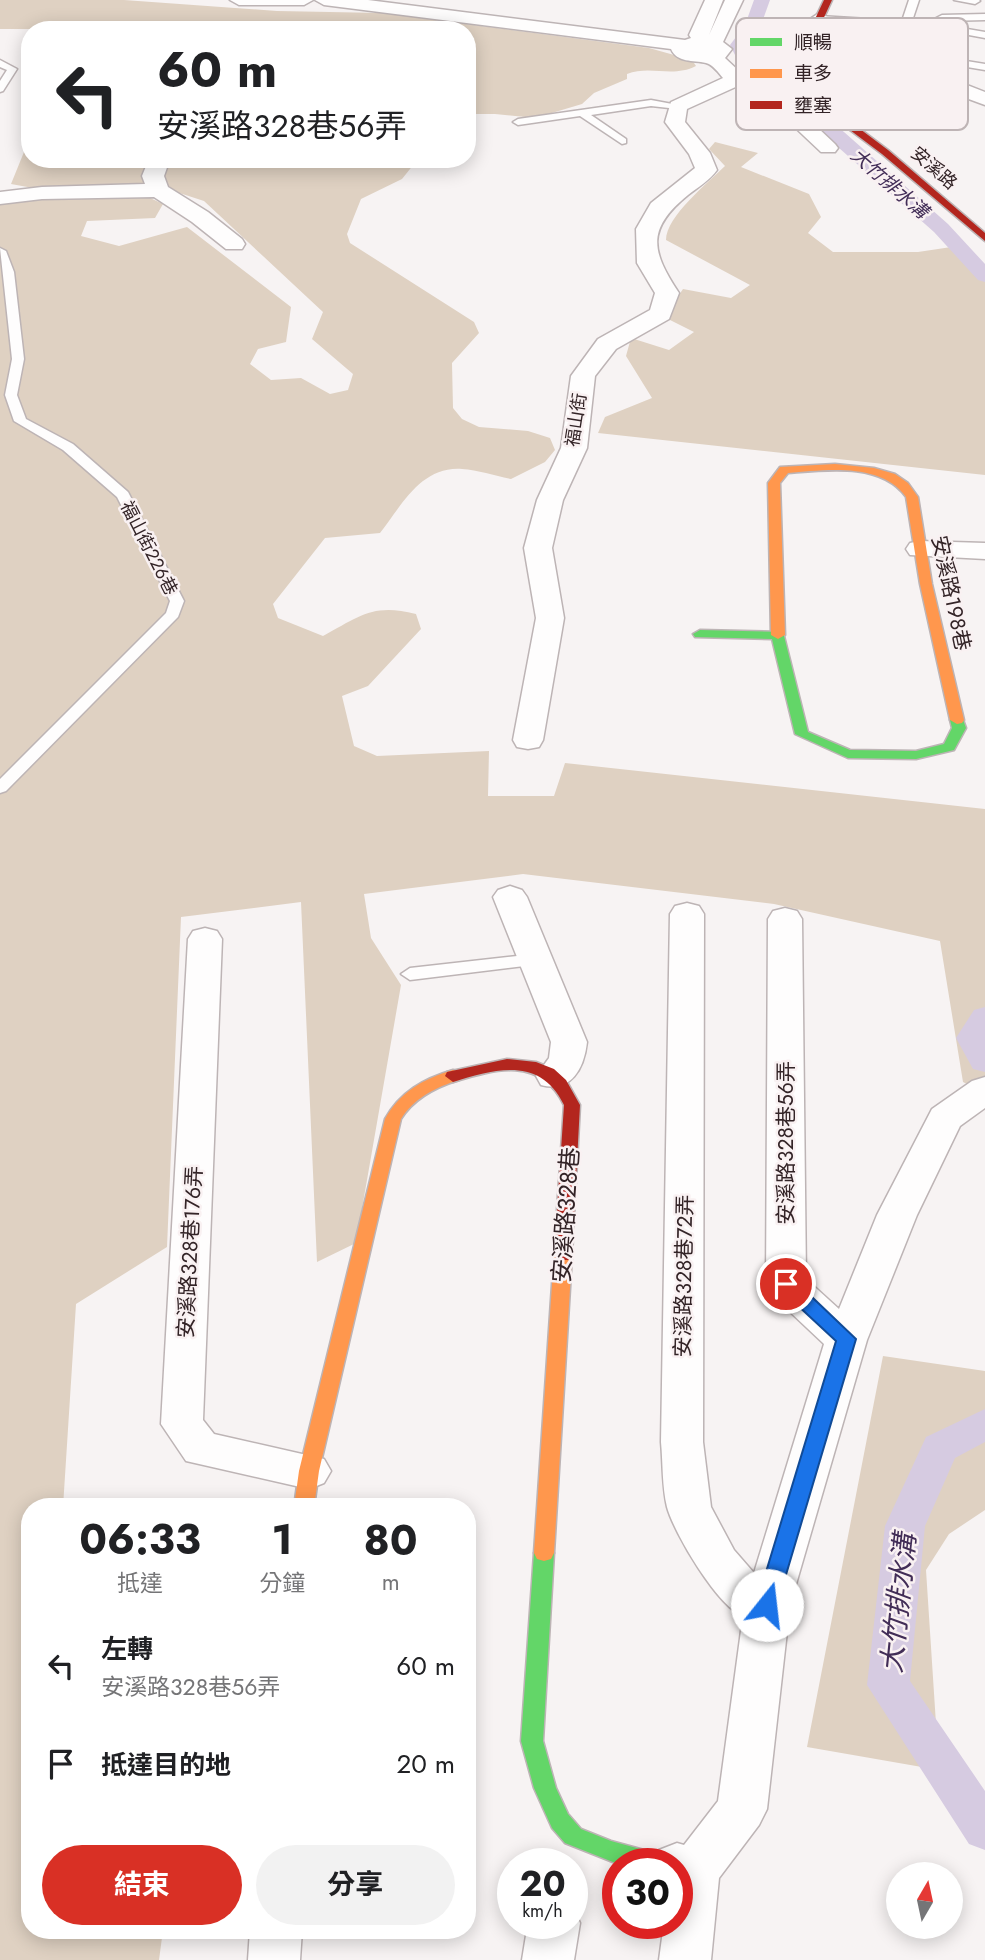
<!DOCTYPE html>
<html lang="zh-TW">
<head>
<meta charset="utf-8">
<style>
	body { margin:0; font-family:Jost,"Noto Sans TC",sans-serif; background:#f2f2f2; color:#202124; height:100vh; display:flex; flex-direction:column; font-size:26px; white-space:nowrap }
	* { box-sizing:border-box; margin:0 }
	p { font-size:23px; color:#757577 }
	.icon { flex:none; width:38px; height:38px; fill:none; stroke:currentColor; stroke-width:2; stroke-linecap:round; stroke-linejoin:round }
	.map { position:relative; flex:1; overflow:hidden }
	.side { position:absolute; left:21px; top:1498px; width:455px; height:441px; display:flex; flex-direction:column; background:#fff; border-radius:28px; box-shadow:0 4px 18px #0003 }
	.side>* { flex:none }
	.guide { position:absolute; left:21px; top:21px; width:455px; height:147px; border-radius:28px; box-shadow:0 4px 18px #0003; background:#fff; color:#202124; overflow:hidden }
	.needle { width:46px; rotate:9deg }
	.controls { position:absolute; left:886px; top:1862px; display:grid; gap:14px }
	.controls a { display:grid; place-items:center; width:77px; height:77px; border-radius:50%; background:#fff; box-shadow:0 4px 18px #0003; font-size:35px }
	.speed { position:absolute; left:497px; top:1848px; display:flex; gap:14px; font-size:35px; font-weight:700; text-align:center }
	.speed>* { display:grid; place-content:center; width:91px; height:91px; border-radius:50%; background:#fff; box-shadow:0 4px 18px #0003; line-height:1 }
	.speed small { font-size:18px; font-weight:400 }
	.speed .limit { border:10px solid #d22; background:#fff; color:#111 }
	.pin { position:absolute; display:grid; place-items:center; width:60px; height:60px; color:#fff; margin:-30px; border:4px solid #fff; border-radius:50%; box-shadow:0 2px 7px #0007 }
	.me { position:absolute; width:77px; margin:-38px; rotate:16deg; stroke-linejoin:round; filter:drop-shadow(0 0 5px #0008) }
	.turn { display:flex; align-items:center; gap:24px; height:147px; padding:0 21px; font-size:32px }
	.turn .icon { width:91px; height:91px; stroke-width:2.5 }
	.turn b { display:block; font-size:49px; line-height:60px }
	.eta { display:flex; justify-content:space-evenly; align-items:center; height:119px; text-align:center }
	.eta b { font-size:42px; font-weight:700; line-height:49px }
	.cta { display:flex; gap:14px; margin-top:auto; padding:14px 21px }
	.cta a { flex:1; height:80px; border-radius:42px; background:#d93025; color:#fff; font-size:28px; font-weight:700; line-height:80px; text-align:center }
	.cta a+a { background:#f2f2f2; color:#202124 }
	ul { padding:0; list-style:none }
	li { display:flex; align-items:center; gap:21px; height:98px; padding:0 21px }
	li div { flex:1 }
	li b { display:block; font-size:26px }
	li em { font-style:normal }
	.map>svg:first-child { display:block }
	.forest { fill:#dfd1c2 }
	.lines { fill:none; stroke-linecap:round; stroke-linejoin:round }
	.canal { fill:#d6cbe1; fill-rule:evenodd }
	.lane-casing { stroke:#bdb4b5; stroke-width:3 }
	.street-casing { stroke:#bdb4b5; stroke-width:3 }
	.fast-casing { stroke:#bdb4b5; stroke-width:3 }
	.slow-casing { stroke:#bdb4b5; stroke-width:3 }
	.jam-casing { stroke:#bdb4b5; stroke-width:3 }
	.lane { fill:#fefdfd; fill-rule:evenodd }
	.street { fill:#fefdfd; fill-rule:evenodd }
	.fast { fill:#63d668; fill-rule:evenodd }
	.slow { fill:#ff974d; fill-rule:evenodd }
	.jam { fill:#b3261e; fill-rule:evenodd }
	.route { fill:#1a73e8; stroke:#114b97; stroke-width:2 }
	.labels { text-anchor:middle; stroke-width:5; stroke-linejoin:round; paint-order:stroke }
	.far-street-label { font-size:18px; fill:#332427; stroke:#f9f1f2 }
	.far-water-label { font-size:19px; font-style:italic; fill:#422d57; stroke:#f9f1f2 }
	.street-label { font-size:21px; fill:#332427; stroke:#f9f1f2 }
	.near-street-label { font-size:24px; fill:#332427; stroke:#f9f1f2 }
	.near-water-label { font-size:28px; font-style:italic; fill:#422d57; stroke:#f9f1f2 }
	.key { fill:#f9f1f2; stroke:#beb4b5; stroke-width:2 }
	.key-label { font-size:19px; fill:#332427 }
</style>
</head>
<body>
<div class="map">
<svg width="985" height="1960" viewBox="0 0 985 1960">
	<rect width="100%" height="100%" fill="#f7f3f3"/>
	<path class="forest" d="M 0,0 L 124,0 L 277,11 L 382,13 L 649,48 L 692,60 L 696,66 C 673,78 650,65 627,74 L 627,79 L 594,93 L 582,104 L 535,118 L 495,114 L 467,114 L 467,30 L 0,29 Z
		M 715,142 L 758,153 L 741,167 L 809,194 L 821,217 L 808,233 L 833,252 L 918,252 L 958,246 L 985,267 L 985,475 L 598,433 L 605,417 L 652,398 L 626,356 L 631,338 L 669,350 L 694,332 L 664,317 L 683,289 L 731,298 L 750,285 L 666,240 C 666,216 708,183 725,166 L 709,149 Z
		M 30,145 L 30,159 L 410,159 L 414,164 L 402,179 L 361,199 L 347,234 L 350,243 L 474,322 L 479,333 L 452,363 L 453,408 L 462,419 L 479,427 L 528,431 L 550,438 L 555,450 L 545,462 L 511,479 C 495,476 478,470 462,469 C 421,466 402,505 380,533 L 325,538 L 273,604 L 278,618 L 323,636 C 360,616 373,603 416,614 L 421,629 L 368,686 L 342,696 L 354,746 L 377,756 L 489,751 L 488,796 L 554,796 L 565,763 L 985,809 L 985,1093 L 963,1082 L 940,941 L 774,904 L 523,874 L 364,894 L 371,938 L 401,985 L 356,1243 L 317,1262 L 301,902 L 181,917 L 167,1247 L 76,1304 L 63,1507 L 30,1507 L 30,1930 L 163,1930 L 159,1960 L 0,1960 L 0,199 L 148,197 L 163,204 L 155,218 L 87,221 L 81,236 L 119,246 L 187,227 L 291,307 L 286,342 L 258,349 L 250,364 L 271,380 L 301,378 L 330,394 L 348,390 L 353,374 L 312,339 L 323,312 L 204,201 L 161,187 L 44,190 L 11,184 L 24,152 Z
		M 883,1356 L 985,1371 L 985,1510 L 949,1534 L 926,1570 L 939,1770 L 807,1747 Z"/>
	<g class="lines">
		<path class="canal" d="M 754,0 L 770,0 L 761,25 L 748,45 L 758,68 L 844,132 L 948,224 L 985,264 L 985,282 L 978,280 L 934,232 L 830,140 L 745,75 L 730,45 L 745,25 Z
			M 985,1007 L 985,1072 L 973,1069 L 956,1038 L 974,1010 Z
			M 985,1409 L 985,1442 L 955,1458 L 925,1526 L 910,1681 L 985,1791 L 985,1850 L 969,1844 L 867,1685 L 885,1526 L 926,1437 Z"/>
		<g class="lane-casing">
			<path id="lane" d="M 909,0 L 919,0 L 911,24 L 906,27 L 819,22 L 814,19 L 819,16 L 902,21 Z
				M 954,0 L 979,0 L 980,1 L 975,4 Z
				M 985,14 L 985,20 L 944,21 L 938,24 L 985,32 L 985,38 L 931,28 L 911,38 L 860,40 L 855,37 L 860,34 L 909,32 L 942,15 Z
				M 886,48 L 985,64 L 985,70 L 883,53 L 883,49 Z
				M 0,60 L 17,69 L 3,91 L 0,92 L 0,81 L 7,70 L 0,67 Z
				M 651,100 L 683,106 L 678,109 L 651,106 L 591,115 L 626,139 L 626,143 L 622,144 L 580,116 L 518,125 L 513,122 L 518,119 Z
				M 0,248 L 6,251 L 14,272 L 24,359 L 17,395 L 26,419 L 73,444 L 128,492 L 184,601 L 178,617 L 6,791 L 0,793 L 0,779 L 166,613 L 170,601 L 117,497 L 63,450 L 14,421 L 5,395 L 12,359 Z
				M 535,954 L 541,956 L 544,960 L 541,964 L 410,980 L 401,974 L 410,968 Z"/>
		</g>
		<g class="street-casing">
			<path id="street" d="M 230,0 L 313,0 L 304,5 L 239,5 Z
				M 315,0 L 368,0 L 685,40 L 691,38 L 689,35 L 705,0 L 723,0 L 709,35 L 725,0 L 743,0 L 723,42 L 732,49 L 725,58 L 741,73 L 793,68 L 803,74 L 793,80 L 740,85 L 687,109 L 685,122 L 710,153 L 717,170 C 710,180 697,188 688,195 C 646,229 651,251 679,293 L 669,319 L 616,349 L 595,376 L 587,448 L 563,500 L 552,548 L 564,618 L 543,740 L 539,747 L 528,749 L 517,747 L 513,740 L 536,618 L 524,548 L 537,500 L 561,448 L 571,376 L 598,339 L 650,310 L 655,293 L 637,263 L 636,229 L 651,203 L 695,168 L 689,154 L 665,122 L 671,102 L 723,78 C 719,73 712,64 706,63 C 693,60 677,63 671,49 L 324,5 Z
				M 819,13 L 949,78 L 985,92 L 985,105 L 936,87 L 812,23 L 810,19 Z
				M 793,109 L 800,111 L 835,144 L 838,148 L 835,152 L 821,152 L 786,119 L 783,115 L 786,111 Z
				M 149,159 L 170,159 L 164,176 L 168,187 L 208,212 L 242,239 L 245,244 L 242,249 L 226,249 L 192,222 L 154,197 L 42,199 L 0,204 L 0,192 L 42,187 L 145,184 L 142,176 Z
				M 920,541 L 985,543 L 985,559 L 910,555 L 906,549 L 910,543 Z
				M 510,886 L 522,890 L 527,897 L 587,1042 C 584,1069 571,1093 541,1085 L 536,1076 L 549,1058 L 551,1042 L 493,897 L 498,890 Z
				M 687,903 L 699,906 L 704,914 L 703,1442 L 711,1507 L 734,1550 L 754,1573 L 824,1344 L 772,1295 L 766,1284 L 768,919 L 773,911 L 785,908 L 797,911 L 802,919 L 806,1279 L 839,1309 L 877,1215 L 932,1109 L 972,1081 L 985,1077 L 985,1108 L 960,1126 L 917,1215 L 867,1340 L 790,1605 L 767,1809 L 759,1825 L 719,1878 L 711,1960 L 659,1960 L 664,1923 L 677,1923 L 677,1864 L 653,1864 L 659,1850 L 677,1843 L 684,1845 L 718,1801 L 743,1616 C 718,1607 674,1533 667,1507 C 662,1487 663,1463 661,1442 L 670,914 L 675,906 Z
				M 205,928 L 217,931 L 222,939 L 203,1420 L 214,1434 L 324,1459 L 331,1471 L 324,1483 L 309,1489 L 186,1461 L 161,1424 L 188,939 L 193,931 Z
				M 572,1906 L 580,1923 L 574,1960 L 522,1960 L 528,1923 L 572,1923 Z
				M 250,1930 L 302,1930 L 300,1960 L 248,1960 Z"/>
		</g>
		<g class="fast-casing">
			<path id="fast" d="M 700,630 L 783,632 L 808,732 L 850,750 L 916,751 L 944,744 L 952,728 L 950,720 L 957,716 L 962,717 L 966,728 L 954,750 L 916,759 L 848,758 L 795,734 L 772,639 L 695,637 L 693,634 Z
				M 544,1545 L 551,1547 L 554,1553 L 543,1741 L 556,1788 L 568,1814 L 581,1829 L 611,1841 L 666,1856 L 669,1864 L 618,1864 L 565,1843 L 552,1828 L 534,1788 L 521,1741 L 534,1553 L 537,1547 Z"/>
		</g>
		<g class="slow-casing">
			<path id="slow" d="M 835,464 L 874,468 L 895,474 L 908,483 L 918,497 L 932,584 L 964,720 L 962,723 L 957,724 L 950,720 L 920,584 L 906,497 C 881,462 825,470 788,473 L 780,483 L 785,635 L 778,639 L 771,635 L 768,483 L 780,467 Z
				M 453,1070 L 459,1072 L 461,1076 L 459,1080 C 436,1087 414,1098 401,1119 L 319,1471 L 314,1507 L 294,1507 L 299,1471 L 385,1119 C 400,1092 423,1079 453,1070 Z
				M 563,1248 L 569,1250 L 572,1255 L 554,1553 L 551,1559 L 544,1561 L 537,1559 L 534,1553 L 554,1255 L 557,1250 Z"/>
		</g>
		<g class="jam-casing">
			<path id="jam" d="M 824,0 L 832,0 L 798,74 L 828,105 L 888,150 L 985,233 L 985,241 L 882,154 L 822,109 L 789,74 Z
				M 507,1059 L 536,1062 L 554,1069 L 566,1080 L 580,1105 L 572,1255 L 569,1260 L 557,1260 L 554,1255 L 564,1105 C 540,1056 496,1069 453,1082 L 445,1076 L 447,1072 Z"/>
		</g>
		<use href="#lane" class="lane"/>
		<use href="#street" class="street"/>
		<use href="#fast" class="fast"/>
		<use href="#slow" class="slow"/>
		<use href="#jam" class="jam"/>
	</g>
	<path class="route" d="M 786,1277 L 793,1279 L 856,1339 L 777,1605 L 774,1612 L 767,1614 L 759,1612 L 756,1605 L 836,1341 L 780,1289 L 777,1284 L 780,1279 Z"/>
	<g class="labels">
		<g class="far-street-label">
			<text transform="translate(934 168) rotate(41)" y="6">安溪路</text>
			<text transform="translate(576 420) rotate(-81)" y="6">福山街</text>
			<text transform="translate(149 548) rotate(63)" y="6">福山街226巷</text>
		</g>
		<g class="far-water-label">
			<text transform="translate(890 183) rotate(41)" y="7">大竹排水溝</text>
		</g>
		<g class="street-label">
			<text transform="translate(951 593) rotate(78)" y="7">安溪路198巷</text>
			<text transform="translate(786 1143) rotate(-90)" y="7">安溪路328巷56弄</text>
			<text transform="translate(190 1252) rotate(-87)" y="7">安溪路328巷176弄</text>
			<text transform="translate(684 1276) rotate(-89)" y="7">安溪路328巷72弄</text>
		</g>
		<g class="near-street-label">
			<text transform="translate(566 1215) rotate(-86)" y="8">安溪路328巷</text>
		</g>
		<g class="near-water-label">
			<text transform="translate(898 1603) rotate(-84)" y="10">大竹排水溝</text>
		</g>
	</g>
	<rect x="736" y="18" width="232" height="112" rx="10" class="key"/>
	<rect x="750" y="38" width="32" height="8" fill="#63d668"/>
	<rect x="750" y="69" width="32" height="9" fill="#ff974d"/>
	<rect x="750" y="101" width="32" height="8" fill="#b3261e"/>
	<g class="key-label">
		<text x="794" y="49">順暢</text>
		<text x="794" y="80">車多</text>
		<text x="794" y="112">壅塞</text>
	</g>
</svg>
<div class="controls">
<a><svg class="needle" viewBox="-14 -14 28 28"><path d="M0-13l5 13h-10z" fill="#e53935"/><path d="M0 13l5-13h-10z" fill="#757577"/></svg></a>
</div>
<div class="speed"><div>20<small>km/h</small></div><div class="limit">30</div></div>
<div class="pin" style="left:786px;top:1284px;background:#d93025"><svg class="icon" aria-label="arrive" viewBox="0 0 24 24"><path d="M6 21V4h12l-3 4 3 4H6"/></svg></div>
<svg class="me" style="left:767px;top:1605px" viewBox="-20 -20 40 40"><circle r="19" fill="#fff"/><path d="M0-13L10 11 0 6-10 11z" fill="#1a73e8"/></svg>
<div class="guide">
<div class="turn"><svg class="icon" aria-label="left" viewBox="0 0 24 24"><path d="M17 20v-9H6M10 6l-5 5 5 5"/></svg><div><b>60 m</b>安溪路328巷56弄</div></div>
</div>
<section class="side">
<div class="eta">
<div><b>06:33</b><p>抵達</p></div>
<div><b>1</b><p>分鐘</p></div>
<div><b>80</b><p>m</p></div>
</div>
<ul>
<li><svg class="icon" aria-label="left" viewBox="0 0 24 24"><path d="M17 20v-9H6M10 6l-5 5 5 5"/></svg><div><b>左轉</b><p>安溪路328巷56弄</p></div><em>60 m</em></li>
<li><svg class="icon" aria-label="arrive" viewBox="0 0 24 24"><path d="M6 21V4h12l-3 4 3 4H6"/></svg><div><b>抵達目的地</b></div><em>20 m</em></li>
</ul>
<div class="cta"><a>結束</a><a>分享</a></div>
</section>
</div>
</body>
</html>
